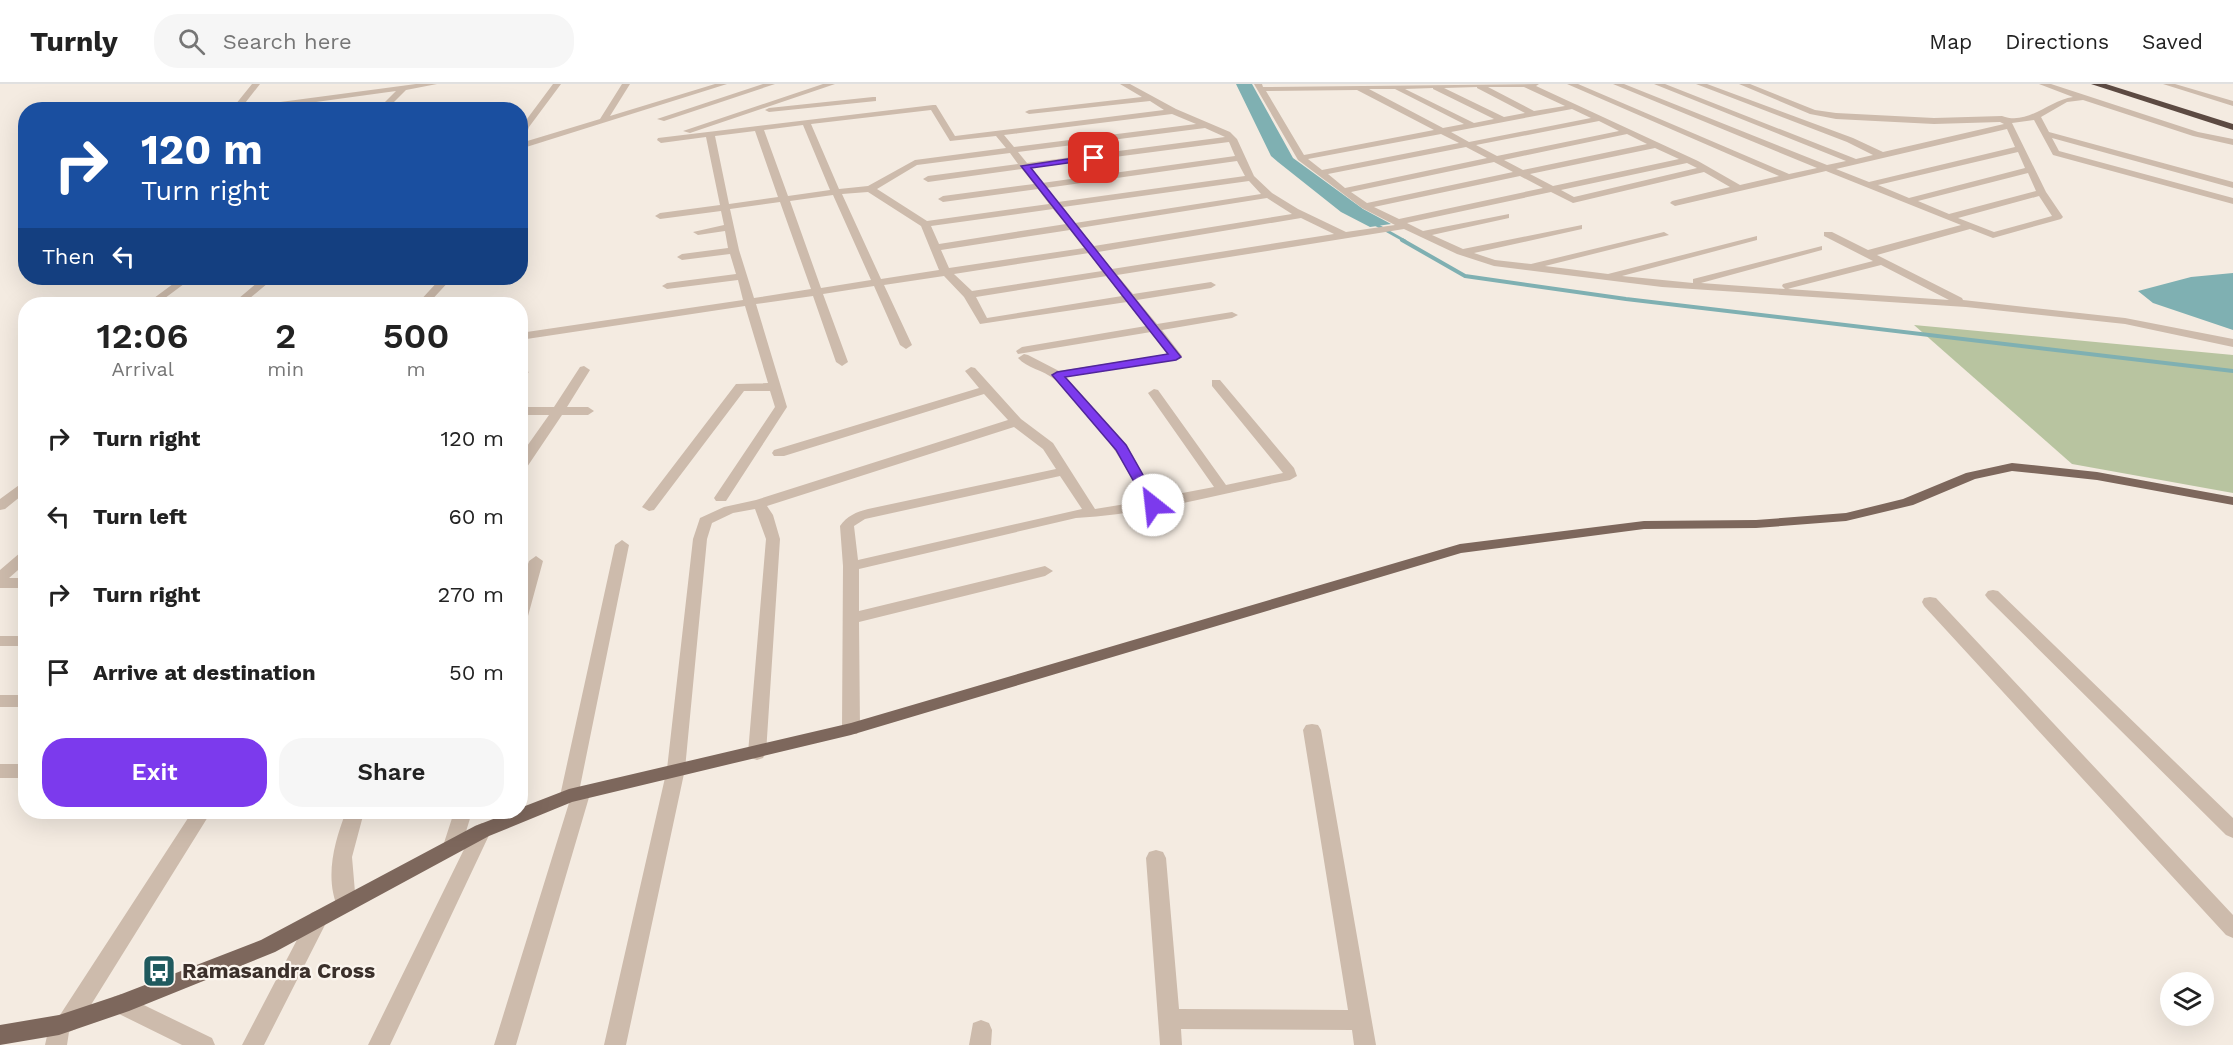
<!DOCTYPE html>
<html lang="en">
<head>
<meta charset="utf-8">
<style>
	body { margin:0; font-family:"Work Sans",sans-serif; background:#f6f6f6; color:#222; height:100vh; display:flex; flex-direction:column; font-size:22px; white-space:nowrap }
	* { box-sizing:border-box; margin:0 }
	p { font-size:20px; color:#767676 }
	.icon { flex:none; width:33px; height:33px; fill:none; stroke:currentColor; stroke-width:2; stroke-linecap:round; stroke-linejoin:round }
	.map { position:relative; flex:1; overflow:hidden }
	.details { position:absolute; left:18px; top:213px; width:510px; height:522px; display:flex; flex-direction:column; background:#fff; border-radius:24px; box-shadow:0 6px 24px #0002 }
	.details>* { flex:none }
	.guide { position:absolute; left:18px; top:18px; width:510px; height:183px; border-radius:24px; box-shadow:0 6px 24px #0002; background:#1a4fa0; color:#fff; overflow:hidden }
	.fabs { position:absolute; left:2160px; top:888px; display:grid; gap:12px }
	.fabs a { display:grid; place-items:center; width:54px; height:54px; border-radius:50%; background:#fff; box-shadow:0 6px 24px #0002; font-size:30px }
	.pin { position:absolute; display:grid; place-items:center; width:51px; height:51px; color:#fff; margin:-26px; border-radius:12px; box-shadow:0 3px 9px #0006 }
	.me { position:absolute; width:66px; margin:-33px; rotate:331deg; stroke-linejoin:round; filter:drop-shadow(0 0 4px #0008) }
	.turn { display:flex; align-items:center; gap:21px; height:126px; padding:0 24px; font-size:27px }
	.turn .icon { width:78px; height:78px; stroke-width:2.5 }
	.turn b { display:block; font-size:42px; line-height:51px }
	.then { display:flex; align-items:center; height:57px; padding:0 24px; background:#0003; gap:12px; font-size:22px }
	.eta { display:flex; justify-content:space-evenly; align-items:center; height:102px; text-align:center }
	.eta b { font-size:36px; font-weight:600; line-height:42px }
	.cta { display:flex; gap:12px; margin-top:auto; padding:12px 24px }
	.cta a { flex:1; height:69px; border-radius:24px; background:#7c3aed; color:#fff; font-size:24px; font-weight:600; line-height:69px; text-align:center }
	.cta a+a { background:#f6f6f6; color:#222 }
	ul { padding:0; list-style:none }
	li { display:flex; align-items:center; gap:18px; height:78px; padding:0 24px }
	li div { flex:1 }
	li b { display:block; font-size:22px }
	li em { font-style:normal }
	header { display:flex; align-items:center; gap:36px; box-sizing:border-box; height:84px; padding:0 30px; background:#fff; border-bottom:2px solid #e0e0e0 }
	header strong { font-size:28px }
	nav { display:flex; gap:33px; margin-inline-start:auto; font-size:21px }
	.search { width:420px; height:54px; background:#f6f6f6; display:flex; align-items:center; gap:15px; box-sizing:border-box; padding:0 21px; border-radius:24px; color:#767676; font-size:22px }
	.map>svg:first-child { display:block }
	.green { fill:#b8c4a0 }
	.water { fill:#7fb0b2 }
	.lines { fill:none; stroke-linecap:round; stroke-linejoin:round }
	.stream-far1 { stroke:#7fb0b2; stroke-width:3 }
	.stream { stroke:#7fb0b2; stroke-width:4 }
	.minor { fill:#cdbbac; fill-rule:evenodd }
	.major { fill:#7d675c; fill-rule:evenodd }
	.highway { fill:#5c4a42; fill-rule:evenodd }
	.route { fill:#7c3aed; stroke:#51269a; stroke-width:1.5 }
	.labels { text-anchor:middle; stroke-width:4.5; stroke-linejoin:round; paint-order:stroke }
	.near-poi-label { font-size:21px; font-weight:bold; fill:#3b302b; stroke:#fbf5ee; text-anchor:start }
</style>
</head>
<body>
<header>
<strong>Turnly</strong>
<div class="search"><svg class="icon" aria-label="search" viewBox="0 0 24 24"><circle cx="10" cy="10" r="6"/><path d="M15 15l6 6"/></svg>Search here</div>
<nav><a>Map</a><a>Directions</a><a>Saved</a></nav>
</header>
<div class="map">
<svg width="2233" height="961" viewBox="0 0 2233 961">
	<rect width="100%" height="100%" fill="#f4ebe1"/>
	<path class="green" d="M 1914,241 L 2233,271 L 2233,409 L 2072,380 Z"/>
	<path class="water" d="M 1236,0 L 1252,0 L 1293,74 L 1363,125 L 1391,140 L 1370,143 L 1341,128 L 1278,78 L 1271,72 Z
		M 2233,189 L 2233,246 L 2153,219 L 2138,207 L 2191,193 Z"/>
	<g class="lines">
		<path class="stream-far1" d="M 1373,139 L 1405,157"/>
		<path class="stream" d="M 1402,156 L 1465,192 L 1626,215 L 2233,287"/>
		<path class="minor" d="M 252,0 L 260,0 L 242,23 L 416,0 L 437,0 L 406,6 L 386,26 L 377,26 L 396,7 L 258,26 L 231,26 Z
			M 553,0 L 561,0 L 529,43 L 524,58 L 600,35 L 622,0 L 630,0 L 610,32 L 715,0 L 727,0 L 520,65 L 521,43 Z
			M 763,0 L 775,0 L 664,37 L 657,35 Z
			M 823,0 L 835,0 L 690,49 L 683,47 Z
			M 1120,0 L 1130,0 L 1176,25 L 1230,48 L 1237,55 L 1254,92 L 1272,109 L 1298,125 L 1346,148 L 1395,141 L 1362,124 L 1298,76 L 1254,0 L 1262,0 L 1263,3 L 1539,0 L 1536,2 L 1698,77 L 1740,101 L 1779,92 L 1567,0 L 1578,0 L 1789,90 L 1817,84 L 1613,0 L 1624,0 L 1827,81 L 1846,77 L 1654,0 L 1665,0 L 1856,75 L 1873,71 L 1847,58 L 1696,0 L 1707,0 L 1853,54 L 1883,68 L 2004,40 L 2000,38 L 1934,40 L 1836,35 L 1810,30 L 1739,0 L 1750,0 L 1815,26 L 1836,29 L 1934,34 L 2002,32 C 2028,42 2049,16 2073,13 L 2039,0 L 2051,0 L 2198,48 L 2233,55 L 2233,61 L 2193,52 L 2083,16 L 2067,18 L 2041,33 L 2049,48 L 2233,98 L 2233,104 L 2052,54 L 2059,67 L 2233,114 L 2233,120 L 2053,71 L 2034,36 L 2012,39 L 2046,108 L 2063,133 L 2061,135 L 1993,154 L 1970,145 L 1877,171 L 1962,214 L 1963,216 L 2125,234 L 2233,255 L 2233,263 L 2125,240 L 1966,223 L 1662,203 L 1494,182 L 1457,170 L 1404,145 L 1117,191 L 1133,210 L 1211,198 L 1216,201 L 1211,204 L 1137,216 L 1157,240 L 1232,228 L 1238,231 L 1232,234 L 1162,246 L 1182,272 L 1180,275 L 1066,293 L 1127,361 L 1156,414 L 1214,403 L 1148,309 L 1154,305 L 1158,306 L 1226,401 L 1283,389 L 1212,302 L 1212,296 L 1220,296 L 1294,384 L 1297,392 L 1290,396 C 1219,410 1149,430 1076,434 L 859,485 L 859,527 L 1045,482 L 1053,487 L 1045,492 L 859,538 L 860,645 L 857,650 L 845,650 L 842,645 L 843,482 L 840,442 C 847,432 856,428 868,425 L 1056,385 L 1043,365 L 1014,343 L 767,422 L 773,431 L 780,455 L 766,669 L 763,674 L 757,676 L 751,674 L 748,669 L 766,455 L 755,425 L 733,429 L 712,439 L 707,455 L 685,685 L 626,961 L 604,961 L 667,685 L 693,455 L 700,434 L 724,423 L 756,416 L 1008,336 L 984,310 L 784,372 L 774,372 L 772,369 L 774,366 L 979,304 L 965,287 L 971,283 L 975,284 L 1021,335 L 1053,359 L 1095,425 L 1144,417 C 1120,372 1094,329 1054,295 C 1043,286 1027,284 1018,274 L 1024,270 L 1028,271 L 1059,287 L 1168,270 L 1151,248 L 1018,270 L 1016,267 L 1022,263 L 1146,242 L 1127,218 L 980,240 L 964,213 L 944,192 L 884,201 L 912,261 L 906,265 L 900,261 L 874,202 L 823,210 L 848,278 L 842,282 L 836,278 L 813,212 L 756,220 L 787,323 L 726,417 L 716,417 L 714,414 L 775,323 L 770,307 L 744,307 L 654,426 L 649,427 L 642,423 L 736,300 L 768,299 L 745,222 L 520,256 L 520,249 L 743,216 L 738,196 L 667,205 L 662,202 L 667,199 L 736,190 L 730,170 L 682,176 L 677,173 L 682,170 L 728,164 L 725,147 L 698,151 L 693,148 L 724,141 L 721,127 L 660,135 L 655,132 L 660,129 L 720,121 L 706,53 L 661,59 L 657,56 L 658,54 L 933,21 L 936,21 L 955,52 L 1164,26 L 1150,17 L 1029,30 L 1025,28 L 1029,26 L 1142,13 ZM 1477,3 L 1477,4 L 1525,29 L 1504,33 L 1444,4 ZM 1488,3 L 1524,3 L 1565,22 L 1534,27 ZM 1433,4 L 1433,5 L 1494,35 L 1474,39 L 1405,5 ZM 1369,5 L 1395,5 L 1464,40 L 1443,44 ZM 1357,6 L 1434,46 L 1304,71 L 1266,7 ZM 1572,25 L 1591,34 L 1469,58 L 1451,48 ZM 931,26 L 950,57 L 996,52 L 1006,64 L 915,76 L 868,102 L 839,105 L 811,40 ZM 1172,30 L 1196,40 L 1014,63 L 1004,51 ZM 1599,37 L 1619,47 L 1497,72 L 1476,61 ZM 803,41 L 830,106 L 788,112 L 764,46 ZM 1205,44 L 1225,53 L 1027,79 L 1018,68 ZM 2007,45 L 2015,63 L 1869,98 L 1836,85 ZM 755,47 L 778,113 L 729,120 L 715,52 ZM 1441,50 L 1459,59 L 1322,86 L 1308,75 ZM 1627,50 L 1647,60 L 1523,86 L 1504,76 ZM 1229,58 L 1235,72 L 1042,99 L 1031,84 ZM 1466,63 L 1487,74 L 1345,104 L 1328,90 ZM 1655,64 L 1679,75 L 1553,102 L 1530,90 ZM 2018,68 L 2025,84 L 1909,114 L 1878,101 ZM 1010,69 L 1018,80 L 928,92 L 923,95 L 928,98 L 1022,85 L 1034,100 L 943,112 L 938,115 L 943,118 L 1038,105 L 1049,120 L 927,137 L 877,105 L 917,81 ZM 1237,77 L 1245,92 L 1058,118 L 1046,104 ZM 1494,78 L 1513,88 L 1367,119 L 1351,108 ZM 1687,79 L 1697,84 L 1574,113 L 1561,106 ZM 1826,87 L 1961,141 L 1868,166 L 1832,148 L 1824,148 L 1824,152 L 1873,177 L 1783,200 L 1782,202 L 1785,205 L 1701,199 L 1822,166 L 1822,162 L 1693,195 L 1693,199 L 1622,192 L 1757,156 L 1757,152 L 1608,190 L 1545,182 L 1669,151 L 1664,148 L 1531,180 L 1495,176 L 1474,169 L 1582,145 L 1582,141 L 1463,165 L 1432,151 L 1509,134 L 1509,130 L 1423,147 L 1407,139 L 1551,108 L 1573,119 L 1704,88 L 1730,103 L 1672,117 L 1670,119 L 1675,122 ZM 2028,89 L 2036,107 L 1949,130 L 1918,117 ZM 1520,92 L 1543,104 L 1399,135 L 1374,123 ZM 1249,97 L 1261,110 L 1075,139 L 1063,123 ZM 868,108 L 921,142 L 939,186 L 881,195 L 842,110 ZM 833,111 L 871,196 L 821,204 L 790,117 ZM 2039,112 L 2052,132 L 1994,148 L 1958,134 ZM 1267,114 L 1292,130 L 1094,162 L 1079,144 ZM 780,118 L 811,205 L 754,214 L 739,166 L 730,125 ZM 1053,125 L 1066,140 L 939,160 L 931,142 ZM 1301,134 L 1334,150 L 1112,185 L 1098,168 ZM 1070,146 L 1084,164 L 949,184 L 941,166 ZM 1089,169 L 1102,187 L 972,207 L 954,190 ZM 1881,181 L 1949,216 L 1788,205 L 1791,204 ZM 1107,192 L 1122,212 L 987,234 L 976,213 ZM 1060,392 L 1082,425 L 858,476 L 854,442 L 865,435 Z
			M 2163,0 L 2175,0 L 2233,17 L 2233,22 Z
			M 873,13 L 876,13 L 876,17 L 769,28 L 765,26 L 769,24 Z
			M 181,194 L 192,194 L 157,220 L 146,220 Z
			M 263,194 L 274,194 L 243,220 L 232,220 Z
			M 441,194 L 452,194 L 428,220 L 417,220 Z
			M 584,282 L 590,286 L 567,323 L 588,323 L 594,327 L 588,331 L 562,331 L 525,386 L 520,387 L 520,372 L 549,331 L 520,331 L 520,323 L 554,323 L 580,283 Z
			M 520,285 L 529,288 L 520,295 Z
			M 26,396 L 26,408 L 5,425 L 0,426 L 0,415 Z
			M 622,456 L 629,461 L 580,703 L 588,705 L 590,710 L 516,961 L 494,961 L 569,719 L 562,717 L 560,712 L 615,461 Z
			M 26,466 L 26,479 L 9,494 L 26,494 L 26,504 L 0,504 L 0,486 L 21,468 Z
			M 536,472 L 543,477 L 528,532 L 520,537 L 520,504 L 529,477 Z
			M 1993,506 L 1998,507 L 2233,734 L 2233,754 L 2226,751 L 1988,515 L 1985,511 L 1988,507 Z
			M 1930,513 L 1936,514 L 2233,831 L 2233,854 L 2226,851 L 1924,522 L 1922,518 L 1924,514 Z
			M 0,552 L 26,552 L 26,562 L 0,562 Z
			M 0,611 L 26,611 L 26,623 L 0,623 Z
			M 1312,640 L 1318,641 L 1321,646 L 1376,961 L 1354,961 L 1352,946 L 1181,945 L 1182,961 L 1160,961 L 1146,774 L 1149,768 L 1156,766 L 1163,768 L 1166,774 L 1179,925 L 1348,926 L 1303,646 L 1306,641 Z
			M 0,680 L 26,680 L 26,694 L 0,694 Z
			M 192,728 L 211,728 L 76,945 L 69,948 L 67,961 L 45,961 L 51,934 L 60,931 Z
			M 346,728 L 364,728 L 352,773 L 356,820 L 353,826 L 346,828 L 339,826 C 324,796 334,758 346,728 Z
			M 454,728 L 472,728 L 460,767 L 453,770 L 446,767 L 443,762 Z
			M 482,739 L 489,742 L 491,747 L 390,961 L 368,961 L 473,747 L 475,742 Z
			M 318,826 L 325,829 L 328,835 L 264,961 L 242,961 L 311,829 Z
			M 121,910 L 212,954 L 215,961 L 182,961 L 113,927 L 110,920 L 113,913 Z
			M 981,936 L 989,939 L 992,946 L 991,961 L 969,961 L 973,939 Z"/>
		<path class="major" d="M 2012,379 L 2097,388 L 2233,413 L 2233,421 L 2097,396 L 2012,387 L 1975,395 L 1913,421 L 1846,437 L 1756,444 L 1644,445 L 1461,469 L 851,651 L 572,718 L 489,752 L 275,868 L 129,927 L 59,951 L 0,961 L 0,941 L 59,931 L 119,911 L 261,856 L 475,742 L 511,728 L 520,728 L 520,724 L 569,705 L 851,639 L 1460,460 L 1644,437 L 1756,436 L 1846,429 L 1903,415 L 1966,389 Z"/>
		<path class="highway" d="M 2091,0 L 2106,0 L 2233,40 L 2233,46 Z"/>
	</g>
	<path class="route" d="M 1094,71 L 1097,75 L 1031,84 L 1181,273 L 1176,276 L 1065,293 L 1126,361 L 1160,421 L 1153,424 L 1147,421 L 1116,366 L 1052,291 L 1057,288 L 1168,270 L 1021,82 Z"/>
	<defs>
		<g id="bus-square" transform="scale(1.725)"><rect x="-9" y="-9" width="18" height="18" rx="4" fill="#1f5a5e" stroke="#fbf5ee"/><path d="M-5-6H5V4H4V6H2V4H-2V6H-4V4H-5ZM-3.5-4V0h7V-4ZM-3.5 1.2v1.5H-2V1.2ZM2 1.2v1.5H3.5V1.2Z" fill="#fff"/></g>
	</defs>
	<g fill-rule="evenodd">
		<use href="#bus-square" x="159" y="887"/>
	</g>
	<g class="labels">
		<g class="near-poi-label">
			<text x="182" y="894">Ramasandra Cross</text>
		</g>
	</g>
</svg>
<div class="fabs">
<a><svg class="icon" aria-label="layers" viewBox="0 0 24 24"><path d="M12 4l9 5-9 5-9-5zM3 14l9 5 9-5"/></svg></a>
</div>
<div class="pin" style="left:1094px;top:74px;background:#d93025"><svg class="icon" aria-label="arrive" viewBox="0 0 24 24"><path d="M6 21V4h12l-3 4 3 4H6"/></svg></div>
<svg class="me" style="left:1153px;top:421px" viewBox="-20 -20 40 40"><circle r="19" fill="#fff"/><path d="M0-13L10 11 0 6-10 11z" fill="#7c3aed"/></svg>
<div class="guide">
<div class="turn"><svg class="icon" aria-label="right" viewBox="0 0 24 24"><path d="M7 20v-9h11M14 6l5 5-5 5"/></svg><div><b>120 m</b>Turn right</div></div>
<div class="then">Then<svg class="icon" aria-label="left" viewBox="0 0 24 24"><path d="M17 20v-9H6M10 6l-5 5 5 5"/></svg></div>
</div>
<section class="details">
<div class="eta">
<div><b>12:06</b><p>Arrival</p></div>
<div><b>2</b><p>min</p></div>
<div><b>500</b><p>m</p></div>
</div>
<ul>
<li><svg class="icon" aria-label="right" viewBox="0 0 24 24"><path d="M7 20v-9h11M14 6l5 5-5 5"/></svg><div><b>Turn right</b></div><em>120 m</em></li>
<li><svg class="icon" aria-label="left" viewBox="0 0 24 24"><path d="M17 20v-9H6M10 6l-5 5 5 5"/></svg><div><b>Turn left</b></div><em>60 m</em></li>
<li><svg class="icon" aria-label="right" viewBox="0 0 24 24"><path d="M7 20v-9h11M14 6l5 5-5 5"/></svg><div><b>Turn right</b></div><em>270 m</em></li>
<li><svg class="icon" aria-label="arrive" viewBox="0 0 24 24"><path d="M6 21V4h12l-3 4 3 4H6"/></svg><div><b>Arrive at destination</b></div><em>50 m</em></li>
</ul>
<div class="cta"><a>Exit</a><a>Share</a></div>
</section>
</div>
</body>
</html>
